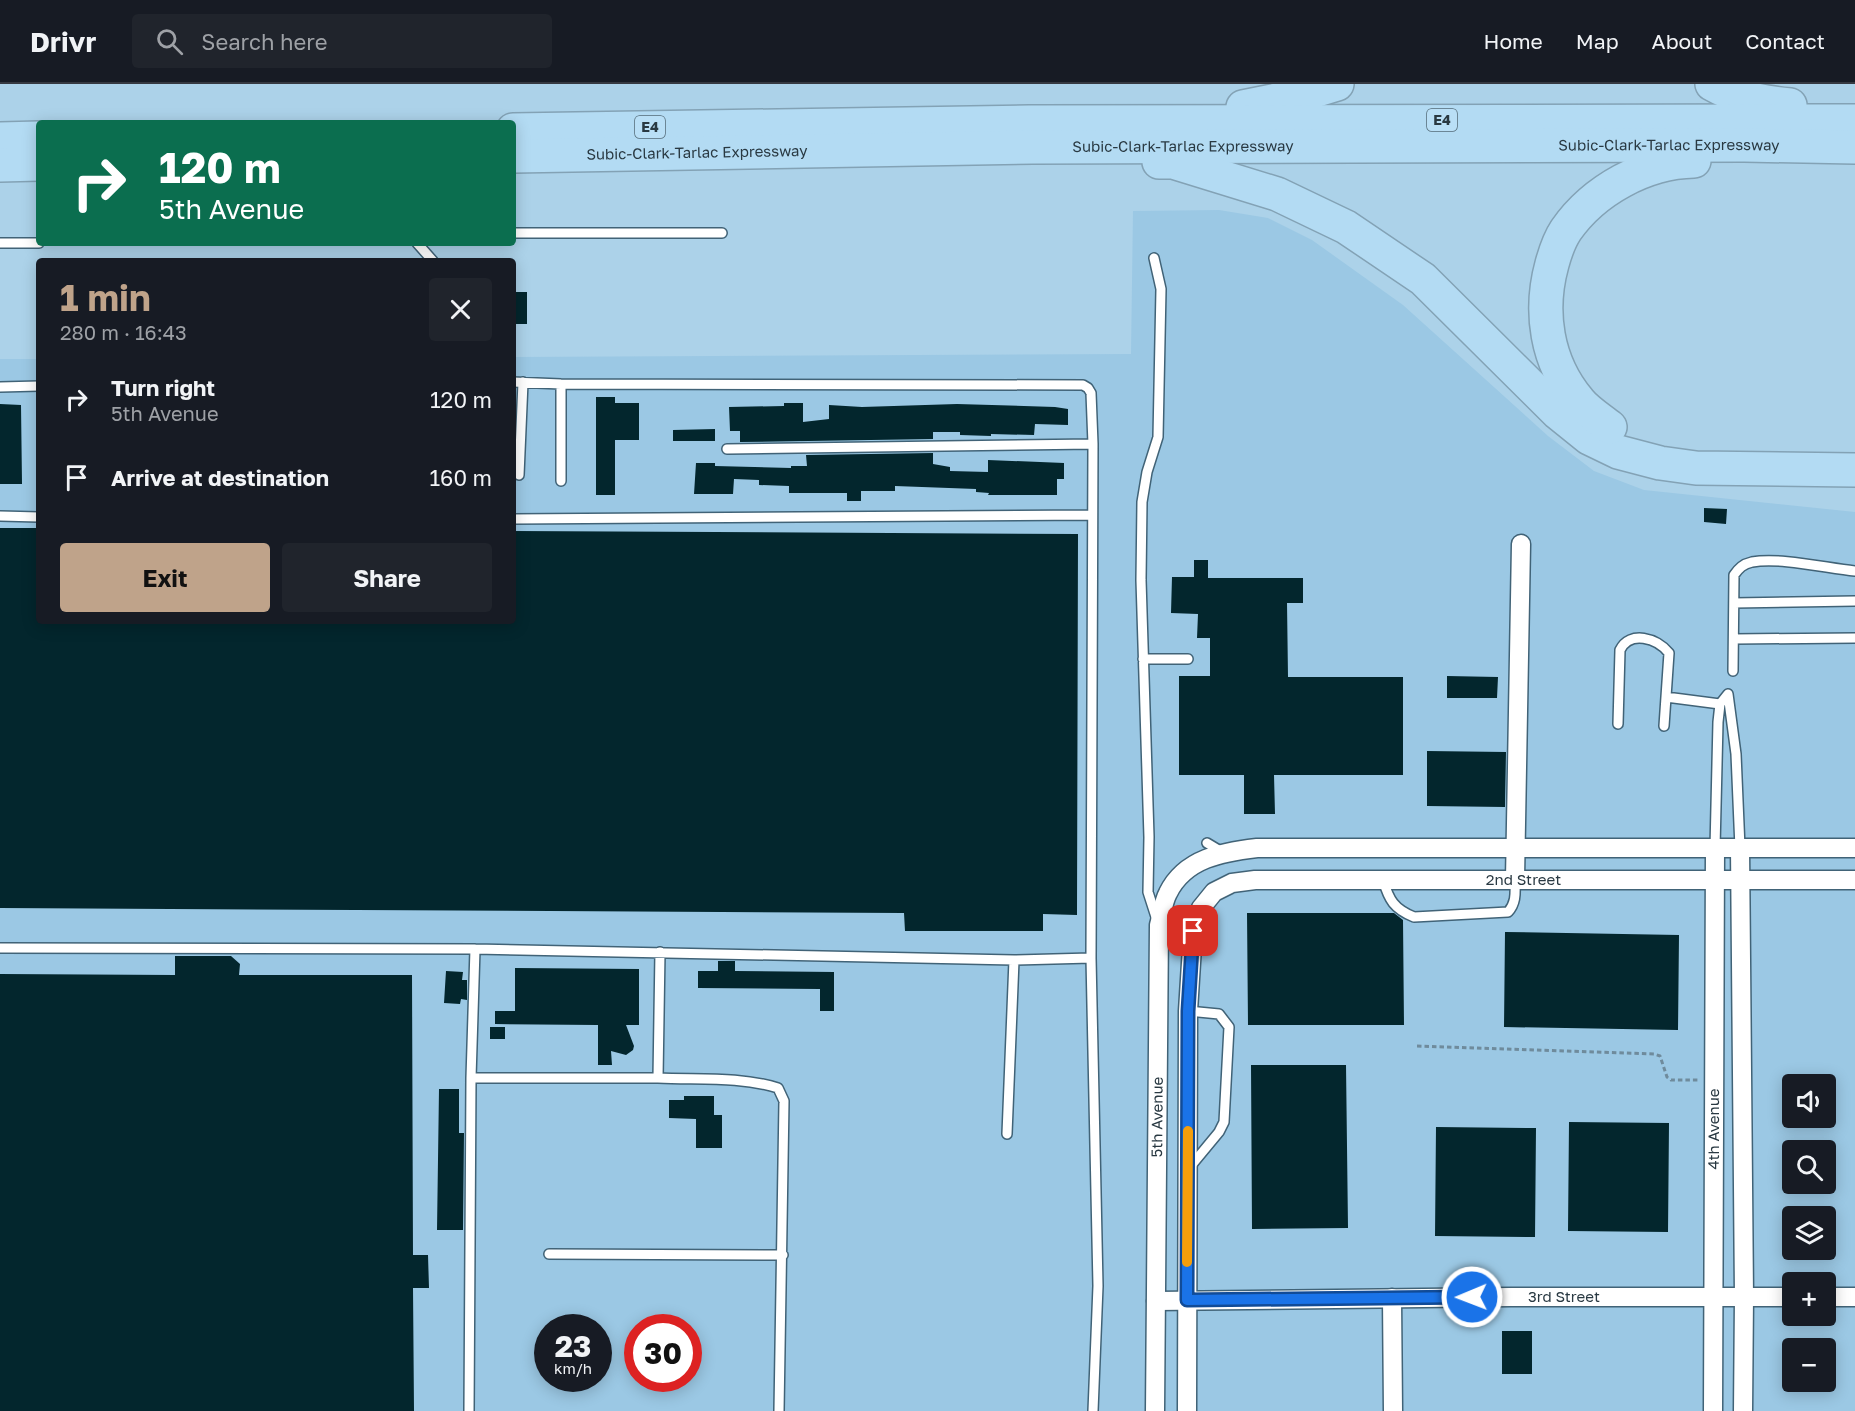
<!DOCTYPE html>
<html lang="en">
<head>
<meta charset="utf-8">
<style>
	body { margin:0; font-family:"Golos Text",sans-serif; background:#20242c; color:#f1f3f6; height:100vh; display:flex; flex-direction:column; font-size:22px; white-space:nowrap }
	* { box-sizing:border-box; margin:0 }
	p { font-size:20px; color:#9ea1a6 }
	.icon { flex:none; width:33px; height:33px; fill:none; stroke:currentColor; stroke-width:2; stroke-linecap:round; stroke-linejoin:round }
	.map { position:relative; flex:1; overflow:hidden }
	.details { position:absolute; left:36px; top:174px; width:480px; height:366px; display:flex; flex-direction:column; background:#171b24; border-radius:6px; box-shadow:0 3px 15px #0003 }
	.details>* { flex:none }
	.hud { position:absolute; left:36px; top:36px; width:480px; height:126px; border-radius:6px; box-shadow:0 3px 15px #0003; background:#0b6e4f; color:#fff; overflow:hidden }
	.tools { position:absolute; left:1782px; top:990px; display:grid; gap:12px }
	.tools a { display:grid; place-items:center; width:54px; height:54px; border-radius:6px; background:#171b24; box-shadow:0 3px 15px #0003; font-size:30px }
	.speed { position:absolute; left:534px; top:1230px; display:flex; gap:12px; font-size:30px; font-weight:700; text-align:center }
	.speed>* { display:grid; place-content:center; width:78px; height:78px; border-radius:50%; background:#171b24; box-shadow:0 3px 15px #0003; line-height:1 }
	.speed small { font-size:15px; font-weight:400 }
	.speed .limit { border:9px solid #d22; background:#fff; color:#111 }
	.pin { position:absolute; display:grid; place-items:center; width:51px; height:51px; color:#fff; margin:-26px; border-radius:12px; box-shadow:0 3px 9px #0006 }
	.me { position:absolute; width:66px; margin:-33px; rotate:269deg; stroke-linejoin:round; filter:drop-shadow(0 0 4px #0008) }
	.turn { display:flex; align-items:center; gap:21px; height:126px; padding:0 24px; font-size:27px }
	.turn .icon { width:78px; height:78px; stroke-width:2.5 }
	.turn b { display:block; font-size:42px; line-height:51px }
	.round { display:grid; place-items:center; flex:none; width:63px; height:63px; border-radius:6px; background:#20242c }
	.head { display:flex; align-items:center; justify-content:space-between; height:102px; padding:0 24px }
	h1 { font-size:36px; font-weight:700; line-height:45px; color:#bfa38a }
	.button { display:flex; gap:12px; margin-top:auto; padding:12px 24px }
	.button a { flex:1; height:69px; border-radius:6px; background:#bfa38a; color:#111; font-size:24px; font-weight:700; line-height:69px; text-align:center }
	.button a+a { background:#20242c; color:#f1f3f6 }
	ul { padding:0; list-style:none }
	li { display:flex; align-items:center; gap:18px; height:78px; padding:0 24px }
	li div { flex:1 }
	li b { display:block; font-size:22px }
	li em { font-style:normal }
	header { display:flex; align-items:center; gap:36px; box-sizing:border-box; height:84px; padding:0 30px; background:#171b24; border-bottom:2px solid #363941 }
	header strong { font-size:28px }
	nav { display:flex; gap:33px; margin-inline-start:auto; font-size:21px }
	.search { width:420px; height:54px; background:#20242c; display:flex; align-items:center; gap:15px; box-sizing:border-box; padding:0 21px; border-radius:6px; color:#9ea1a6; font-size:22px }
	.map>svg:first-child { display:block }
	.built { fill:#9bc8e4; fill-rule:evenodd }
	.building { fill:#03262d }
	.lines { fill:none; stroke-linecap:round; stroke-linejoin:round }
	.lane-casing { stroke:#416377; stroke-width:12 }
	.street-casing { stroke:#416377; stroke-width:21 }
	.highway-casing { stroke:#83a2b5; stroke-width:36 }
	.path { stroke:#6f8b9c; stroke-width:3; stroke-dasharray:4.5 3; stroke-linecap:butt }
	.lane { stroke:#fff; stroke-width:9 }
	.street { stroke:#fff; stroke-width:18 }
	.highway { stroke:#b3dbf3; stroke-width:33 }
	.route-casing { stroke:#114b97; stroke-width:15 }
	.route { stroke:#1a73e8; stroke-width:10 }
	.slow { stroke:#f59e0b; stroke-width:10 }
	.labels { text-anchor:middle; stroke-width:6; stroke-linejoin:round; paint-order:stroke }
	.shield { fill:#b9dff6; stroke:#546b78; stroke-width:1.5 }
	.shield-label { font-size:14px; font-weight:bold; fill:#293942 }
	.street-label { font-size:15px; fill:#293942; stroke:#b9dff6 }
</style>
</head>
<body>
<header>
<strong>Drivr</strong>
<div class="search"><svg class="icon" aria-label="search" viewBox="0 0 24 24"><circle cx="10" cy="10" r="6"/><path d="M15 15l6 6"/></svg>Search here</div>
<nav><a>Home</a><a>Map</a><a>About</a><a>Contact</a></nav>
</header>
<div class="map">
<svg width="1855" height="1327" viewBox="0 0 1855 1327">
	<rect width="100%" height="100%" fill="#acd2e9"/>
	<path class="built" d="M 1219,126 L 1268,134 L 1312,156 L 1403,221 L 1548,352 L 1594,387 L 1644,406 L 1855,428 L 1855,1327 L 0,1327 L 0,275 L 39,275 L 39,537 L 513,537 L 513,273 L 1131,270 L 1133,127 ZM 1792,1000 L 1826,1000 L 1826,1034 L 1792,1034 ZM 1792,1066 L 1826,1066 L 1826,1100 L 1792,1100 ZM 1792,1132 L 1826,1132 L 1826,1166 L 1792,1166 ZM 1792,1198 L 1826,1198 L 1826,1232 L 1792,1232 ZM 548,1244 L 598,1244 L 598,1294 L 548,1294 ZM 638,1244 L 688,1244 L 688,1294 L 638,1294 ZM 1792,1264 L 1826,1264 L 1826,1298 L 1792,1298 Z"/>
	<path class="building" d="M 513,208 L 527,208 L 527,240 L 513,240 Z
		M 596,313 L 615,313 L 615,319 L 639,319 L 639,356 L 615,356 L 615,411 L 596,411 Z
		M 784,319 L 803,319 L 803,338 L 829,335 L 829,321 L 862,323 L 957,320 L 1055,323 L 1068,325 L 1068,341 L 1035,340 L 1034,351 L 991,350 L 991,352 L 960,351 L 960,348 L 933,348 L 933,355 L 740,358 L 740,347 L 730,347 L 729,323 L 784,322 Z
		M 0,320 L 21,321 L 22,400 L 0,400 Z
		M 715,345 L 715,357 L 673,357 L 673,346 Z
		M 933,369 L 933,380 L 950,383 L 950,387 L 988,388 L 988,376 L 1064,379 L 1064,395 L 1057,395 L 1057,411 L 988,411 L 989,409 L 976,408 L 976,405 L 895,402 L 895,407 L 861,407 L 861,417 L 847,417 L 847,409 L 789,409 L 789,402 L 759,401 L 759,396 L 734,395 L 733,410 L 694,410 L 696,379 L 715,379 L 715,382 L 791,384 L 791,382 L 807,382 L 806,371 Z
		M 1704,424 L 1727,425 L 1726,440 L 1704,438 Z
		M 0,444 L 39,444 L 39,537 L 513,537 L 513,447 L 1078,450 L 1077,831 L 1043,830 L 1043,847 L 905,847 L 904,829 L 0,824 Z
		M 1194,476 L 1208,476 L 1208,494 L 1303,494 L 1303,519 L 1287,519 L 1288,593 L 1403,593 L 1403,691 L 1274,691 L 1275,730 L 1244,730 L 1244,691 L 1179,691 L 1179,592 L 1210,592 L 1210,554 L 1197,554 L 1198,530 L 1171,529 L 1172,493 L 1194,493 Z
		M 1447,592 L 1498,593 L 1497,614 L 1447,614 Z
		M 1427,667 L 1506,668 L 1505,723 L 1427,722 Z
		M 1247,829 L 1394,829 L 1403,836 L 1404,941 L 1248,941 Z
		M 1505,848 L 1679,851 L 1678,946 L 1504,943 Z
		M 175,872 L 231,872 L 240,880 L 239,891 L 412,891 L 413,1171 L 428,1171 L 429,1204 L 413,1204 L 414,1327 L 0,1327 L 0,890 L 175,891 Z
		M 718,877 L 735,877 L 735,887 L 834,888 L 834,927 L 820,927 L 820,905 L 698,904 L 698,887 L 718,887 Z
		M 515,884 L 639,885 L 639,941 L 626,941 L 634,962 L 633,966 L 626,971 L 611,967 L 612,981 L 598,981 L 598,941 L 495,940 L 495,927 L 515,927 Z
		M 446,887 L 463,888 L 462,896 L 467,896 L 467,916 L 461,915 L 460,920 L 444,919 Z
		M 490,943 L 505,943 L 505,955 L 490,955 Z
		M 1251,981 L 1346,981 L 1348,1144 L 1252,1145 Z
		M 439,1005 L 459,1005 L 459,1049 L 464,1049 L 463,1146 L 437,1146 Z
		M 684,1012 L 714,1012 L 714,1031 L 722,1031 L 722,1064 L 696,1064 L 696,1035 L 669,1034 L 669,1016 L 684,1016 Z
		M 1569,1038 L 1669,1039 L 1668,1148 L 1568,1147 Z
		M 1436,1043 L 1536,1044 L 1535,1153 L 1435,1152 Z
		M 1502,1247 L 1532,1247 L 1532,1290 L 1502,1290 Z"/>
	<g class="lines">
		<g class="lane-casing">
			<path id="lane" d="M 513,149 L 722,149
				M 0,159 L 39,159
				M 417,159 L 433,177
				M 1154,174 L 1161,205 L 1158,353 L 1147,388 L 1142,418 L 1141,496 L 1149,753 L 1148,808 L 1157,836
				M 513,298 L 561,300 L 1083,301 L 1088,304 L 1091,309 L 1093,360 L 1091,874 L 1098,1202 L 1093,1327
				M 561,300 L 561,397
				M 0,303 L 39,302
				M 727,365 L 1093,360
				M 519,391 L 523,298
				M 0,432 L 39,433
				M 513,435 L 1092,431
				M 1734,519 L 1855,517
				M 1734,555 L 1855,554
				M 1143,575 L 1188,575
				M 1733,587 L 1734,491 C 1739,484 1743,480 1752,478 C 1780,473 1826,484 1855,487
				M 1666,613 L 1720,620
				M 1618,640 L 1620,566 C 1630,546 1657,554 1669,569 L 1664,642
				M 1207,759 L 1222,768
				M 1715,764 L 1718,638 L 1720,620 L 1728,610 L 1736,670 L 1740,764
				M 1383,796 C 1389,816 1394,825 1414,833 L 1508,828 C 1517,818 1515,807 1515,795
				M 0,864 L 475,865 L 1014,876 L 1091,874
				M 1188,927 L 1219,930 L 1229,943 L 1224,1038 L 1219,1048 L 1190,1083
				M 471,994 L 658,994 L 660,868
				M 658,994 C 698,996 739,992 778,1004 L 784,1017 L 779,1327
				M 1007,1050 L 1014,876
				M 549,1170 L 783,1171
				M 469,1327 L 471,994 L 475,865"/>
		</g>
		<g class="street-casing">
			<g id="street">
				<path d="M 1740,764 L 1744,1213 L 1743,1327"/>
				<path d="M 1515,795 L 1521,460"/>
				<path d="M 1826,1213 L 1855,1213"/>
				<path d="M 1392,1214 L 1393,1327"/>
				<path id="s1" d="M 1156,1217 L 1511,1213 L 1792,1213"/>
				<path id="s2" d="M 1155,1327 L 1159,841 C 1162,831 1163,818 1168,809 C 1185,774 1223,768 1257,764 L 1855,764"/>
				<path id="s3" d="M 1187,1327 L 1188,927 L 1193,847 L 1201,824 L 1214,808 L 1232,799 L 1255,796 L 1855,796"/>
				<path id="s4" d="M 1713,1327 L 1715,764"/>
			</g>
		</g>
		<g class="highway-casing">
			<g id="highway">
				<path d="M 1712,0 C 1736,14 1763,18 1790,21"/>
				<path d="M 1243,23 L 1301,11 L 1337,0"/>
				<path d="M 513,46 L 1029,38 L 1855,37"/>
				<path d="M 0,55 L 39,54"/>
				<path id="s5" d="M 513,72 L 1033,63 L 1744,61 L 1855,63"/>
				<path d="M 1159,78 L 1173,78 L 1277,110 L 1346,143 L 1423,195 L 1558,329 L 1589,354 L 1618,368 L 1660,379 L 1696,384 L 1855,386"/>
				<path d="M 0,81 L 39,80"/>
				<path d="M 1610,343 C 1600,335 1587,327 1579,317 C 1546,278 1539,227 1552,180 C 1555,169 1560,155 1566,146 C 1594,106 1645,78 1694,77"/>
			</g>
		</g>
		<path class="path" d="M 1417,962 L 1654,970 L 1660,972 L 1667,993 L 1671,996 L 1699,996"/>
		<use href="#lane" class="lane"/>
		<use href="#street" class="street"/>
		<use href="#highway" class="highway"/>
	</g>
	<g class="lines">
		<g class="route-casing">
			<path id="route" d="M 1193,847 L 1188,927 L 1187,1216 L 1472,1213"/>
		</g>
		<use href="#route" class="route"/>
		<path class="slow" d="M 1187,1178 L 1188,1047"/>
	</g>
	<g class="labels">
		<g class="shield">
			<rect x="1427" y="25" width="30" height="22" rx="4.5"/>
			<rect x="635" y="32" width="30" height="22" rx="4.5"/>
		</g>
		<g class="shield-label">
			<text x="1442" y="41">E4</text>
			<text x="650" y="48">E4</text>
		</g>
		<g class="street-label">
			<text dy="5" stroke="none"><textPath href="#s5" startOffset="1156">Subic-Clark-Tarlac Expressway</textPath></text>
			<text dy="5" stroke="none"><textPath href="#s5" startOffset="670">Subic-Clark-Tarlac Expressway</textPath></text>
			<text dy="5" stroke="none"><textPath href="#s5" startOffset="184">Subic-Clark-Tarlac Expressway</textPath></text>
			<text dy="5" stroke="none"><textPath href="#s3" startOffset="837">2nd Street</textPath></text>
			<text dy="5" stroke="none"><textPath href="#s2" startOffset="294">5th Avenue</textPath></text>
			<text dy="5" stroke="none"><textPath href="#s4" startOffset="282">4th Avenue</textPath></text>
			<text dy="5" stroke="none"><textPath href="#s1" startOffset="408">3rd Street</textPath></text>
		</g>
	</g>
</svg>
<div class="tools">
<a><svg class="icon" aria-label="sound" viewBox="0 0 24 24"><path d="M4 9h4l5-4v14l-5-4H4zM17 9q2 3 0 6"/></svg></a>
<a><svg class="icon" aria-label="search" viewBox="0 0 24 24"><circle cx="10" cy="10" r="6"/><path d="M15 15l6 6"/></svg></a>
<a><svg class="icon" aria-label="layers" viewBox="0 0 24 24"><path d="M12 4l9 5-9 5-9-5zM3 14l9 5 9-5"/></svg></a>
<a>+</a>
<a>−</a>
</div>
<div class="speed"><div>23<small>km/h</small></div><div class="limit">30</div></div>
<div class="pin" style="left:1193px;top:847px;background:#d93025"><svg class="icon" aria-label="arrive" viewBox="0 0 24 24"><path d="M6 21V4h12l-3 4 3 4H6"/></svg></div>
<svg class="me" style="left:1472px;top:1213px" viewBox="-20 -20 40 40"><circle r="17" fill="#1a73e8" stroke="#fff" stroke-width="3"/><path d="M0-11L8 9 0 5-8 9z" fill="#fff"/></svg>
<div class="hud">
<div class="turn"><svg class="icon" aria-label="right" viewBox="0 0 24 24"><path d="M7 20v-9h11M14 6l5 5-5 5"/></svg><div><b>120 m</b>5th Avenue</div></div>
</div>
<section class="details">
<div class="head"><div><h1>1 min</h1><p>280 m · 16:43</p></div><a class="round"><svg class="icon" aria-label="close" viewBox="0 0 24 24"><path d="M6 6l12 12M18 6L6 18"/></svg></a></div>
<ul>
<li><svg class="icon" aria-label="right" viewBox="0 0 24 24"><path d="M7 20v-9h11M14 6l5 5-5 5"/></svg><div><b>Turn right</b><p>5th Avenue</p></div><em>120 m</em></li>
<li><svg class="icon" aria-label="arrive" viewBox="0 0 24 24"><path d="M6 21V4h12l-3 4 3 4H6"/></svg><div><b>Arrive at destination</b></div><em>160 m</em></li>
</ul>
<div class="button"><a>Exit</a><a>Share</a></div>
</section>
</div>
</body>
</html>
